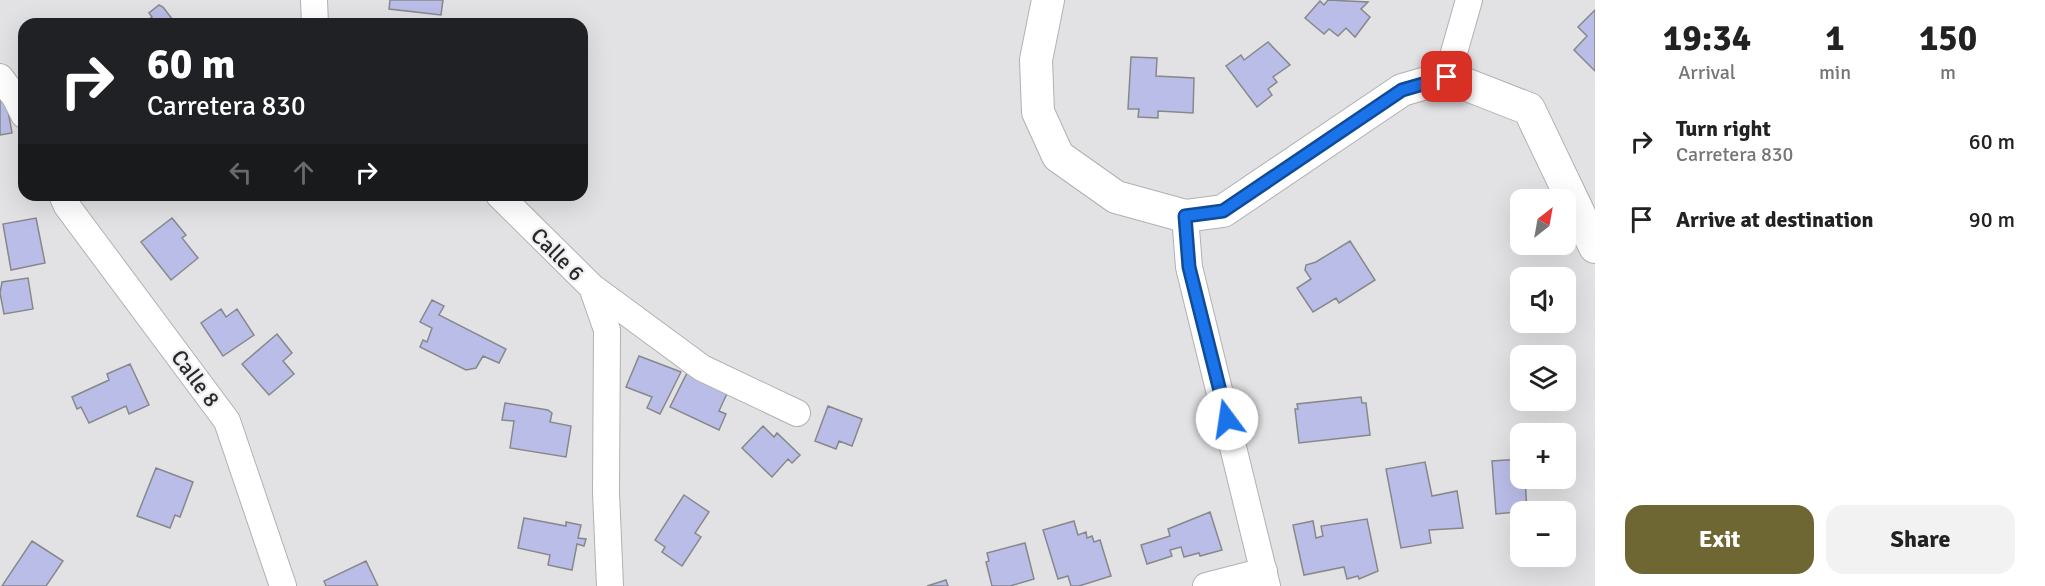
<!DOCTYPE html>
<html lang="en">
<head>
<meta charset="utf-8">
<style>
	body { margin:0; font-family:Signika,sans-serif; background:#f2f2f2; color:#222; height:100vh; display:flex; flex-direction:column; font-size:22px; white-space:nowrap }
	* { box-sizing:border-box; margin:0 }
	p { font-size:20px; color:#767676 }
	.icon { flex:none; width:33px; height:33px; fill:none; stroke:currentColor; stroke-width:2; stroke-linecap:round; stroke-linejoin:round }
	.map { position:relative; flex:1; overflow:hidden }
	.details { display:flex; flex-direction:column; background:#fff; width:450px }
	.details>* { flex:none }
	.hud { position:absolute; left:18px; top:18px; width:570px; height:183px; border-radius:18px; box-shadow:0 6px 24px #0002; background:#202124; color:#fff; overflow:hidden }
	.needle { width:39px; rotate:31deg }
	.buttons { position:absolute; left:1510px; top:189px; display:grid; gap:12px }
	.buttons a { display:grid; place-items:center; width:66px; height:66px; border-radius:12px; background:#fff; box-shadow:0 6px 24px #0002; font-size:30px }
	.pin { position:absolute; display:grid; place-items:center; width:51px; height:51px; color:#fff; margin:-26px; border-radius:12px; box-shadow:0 3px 9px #0006 }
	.me { position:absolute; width:66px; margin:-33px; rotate:346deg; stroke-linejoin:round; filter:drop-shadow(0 0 4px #0008) }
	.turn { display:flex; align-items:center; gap:21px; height:126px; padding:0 30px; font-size:27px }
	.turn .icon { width:78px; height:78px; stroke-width:2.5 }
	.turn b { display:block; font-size:42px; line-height:51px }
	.lanes { display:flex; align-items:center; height:57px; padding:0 30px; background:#0003; justify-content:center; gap:30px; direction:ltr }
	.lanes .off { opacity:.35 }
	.eta { display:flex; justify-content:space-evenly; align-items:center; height:102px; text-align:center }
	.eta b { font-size:36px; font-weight:700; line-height:42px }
	.action { display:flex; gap:12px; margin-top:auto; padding:12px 30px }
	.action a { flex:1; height:69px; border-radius:18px; background:#6e6734; color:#fff; font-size:24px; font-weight:700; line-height:69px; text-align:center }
	.action a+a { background:#f2f2f2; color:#222 }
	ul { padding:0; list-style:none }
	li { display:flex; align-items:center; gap:18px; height:78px; padding:0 30px }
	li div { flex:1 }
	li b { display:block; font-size:22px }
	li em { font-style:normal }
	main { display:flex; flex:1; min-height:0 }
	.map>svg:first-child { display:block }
	.building { fill:#bbbde9; stroke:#87888a; stroke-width:1.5 }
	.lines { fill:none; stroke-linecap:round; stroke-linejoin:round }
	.minor-casing { stroke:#b1b1b3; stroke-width:28 }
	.tertiary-casing { stroke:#b1b1b3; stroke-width:34 }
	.minor { stroke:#fff; stroke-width:26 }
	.tertiary { stroke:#fff; stroke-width:32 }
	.route-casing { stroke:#114b97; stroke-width:15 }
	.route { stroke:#1a73e8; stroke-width:10 }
	.labels { text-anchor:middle; stroke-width:4.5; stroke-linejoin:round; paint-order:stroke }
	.street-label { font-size:22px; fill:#282929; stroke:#efeff2 }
</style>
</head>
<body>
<main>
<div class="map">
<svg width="1595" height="586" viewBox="0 0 1595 586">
	<rect width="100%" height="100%" fill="#e2e2e5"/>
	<path class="building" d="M 390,0 L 443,0 L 441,15 L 389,9 Z
		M 1328,0 L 1368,2 L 1361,9 L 1370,17 L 1355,37 L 1346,28 L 1338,36 L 1329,29 L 1324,34 L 1305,18 L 1320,1 L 1324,5 Z
		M 159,5 L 163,7 L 176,24 L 142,24 L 152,17 L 149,13 Z
		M 1595,10 L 1595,71 L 1574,50 L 1587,36 L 1578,27 Z
		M 1268,42 L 1290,65 L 1273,77 L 1277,82 L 1268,89 L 1272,95 L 1257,107 L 1226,66 L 1241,55 L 1244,60 Z
		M 1131,57 L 1157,58 L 1156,76 L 1194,78 L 1193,113 L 1158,111 L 1158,118 L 1138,117 L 1139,109 L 1128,109 Z
		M 6,99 L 12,133 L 0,135 L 0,100 Z
		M 36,218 L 45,263 L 11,270 L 3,224 Z
		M 172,218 L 186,235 L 182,238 L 198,258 L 171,280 L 141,242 Z
		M 1350,241 L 1375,280 L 1339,303 L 1336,298 L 1313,312 L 1297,288 L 1311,279 L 1305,270 L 1306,265 L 1316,262 Z
		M 28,278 L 33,309 L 4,314 L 0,293 L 2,282 Z
		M 432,300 L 444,306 L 439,315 L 506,349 L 499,363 L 483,356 L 476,368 L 466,370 L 420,347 L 423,340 L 427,342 L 432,328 L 420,322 Z
		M 221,309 L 226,317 L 237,309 L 254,335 L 223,356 L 201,323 Z
		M 277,334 L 292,353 L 283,361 L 294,374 L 269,395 L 242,364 Z
		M 639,356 L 681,372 L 660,414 L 647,408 L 652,397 L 626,387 Z
		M 130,364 L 149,405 L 129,414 L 126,406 L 89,423 L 81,407 L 77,409 L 72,397 L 109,380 L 107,374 Z
		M 688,371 L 730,387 L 719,411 L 726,414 L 719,430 L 670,407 Z
		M 1361,397 L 1362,403 L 1366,403 L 1370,435 L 1299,443 L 1295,409 L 1298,409 L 1297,404 Z
		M 505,403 L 548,410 L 552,413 L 550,422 L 571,426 L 566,457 L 510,448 L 514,421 L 502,420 Z
		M 828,406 L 862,419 L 852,446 L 839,441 L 836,449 L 815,441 Z
		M 763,426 L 774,437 L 777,433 L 800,455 L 792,463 L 788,459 L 772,477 L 742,448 Z
		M 1521,459 L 1521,478 L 1525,478 L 1527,511 L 1496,514 L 1492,461 Z
		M 1425,462 L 1432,496 L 1457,491 L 1463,528 L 1429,530 L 1431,543 L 1401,548 L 1386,469 Z
		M 156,468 L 193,482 L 180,517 L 175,515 L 170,528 L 137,516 Z
		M 684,495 L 709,512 L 695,533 L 701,537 L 682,566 L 662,552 L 665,547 L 655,540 Z
		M 1210,512 L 1222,550 L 1200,556 L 1199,553 L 1184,557 L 1181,547 L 1170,550 L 1172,556 L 1147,564 L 1141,545 L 1170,536 L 1168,529 Z
		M 524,518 L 566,526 L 566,522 L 581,525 L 578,538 L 586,539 L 584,546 L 577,544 L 572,570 L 548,565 L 550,555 L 518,548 Z
		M 1367,519 L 1378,571 L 1359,579 L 1358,576 L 1347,579 L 1344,567 L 1304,575 L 1293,525 L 1313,521 L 1316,538 L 1323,536 L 1321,526 Z
		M 1074,521 L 1078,535 L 1086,532 L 1087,538 L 1092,536 L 1094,542 L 1100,540 L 1111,576 L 1079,586 L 1071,586 L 1068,576 L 1058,579 L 1043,530 Z
		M 32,541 L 63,561 L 46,586 L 2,586 Z
		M 1025,543 L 1034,579 L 1010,586 L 992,586 L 986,562 L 989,561 L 987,553 Z
		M 366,561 L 378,586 L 326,586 L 324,581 Z
		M 946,580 L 948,586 L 927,586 Z"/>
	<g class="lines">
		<g class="minor-casing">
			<path id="minor" d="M 314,0 L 315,24
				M 0,77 L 15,97 L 24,115
				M 1447,77 L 1469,0
				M 62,195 L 67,206 L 227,421 L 283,586
				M 499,195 L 592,287 L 702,368 L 797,413
				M 1185,216 L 1189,267 L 1267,586
				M 592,287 L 607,330 L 606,493 L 610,586
				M 1206,586 L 1264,571"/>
		</g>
		<g class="tertiary-casing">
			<path id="tertiary" d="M 1048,0 L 1036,60 L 1038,112 L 1058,156 L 1116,197 L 1185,216 L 1223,211 L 1402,90 L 1447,77 L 1529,109 L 1595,247"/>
		</g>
		<use href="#minor" class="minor"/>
		<use href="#tertiary" class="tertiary"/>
	</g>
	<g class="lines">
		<g class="route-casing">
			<path id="route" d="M 1227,419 L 1189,267 L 1185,216 L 1223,211 L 1402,90 L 1447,77"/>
		</g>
		<use href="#route" class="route"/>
	</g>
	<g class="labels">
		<g class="street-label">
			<text transform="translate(558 254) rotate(45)" y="8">Calle 6</text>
			<text transform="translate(196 378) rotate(53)" y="8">Calle 8</text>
		</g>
	</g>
</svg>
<div class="buttons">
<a><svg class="needle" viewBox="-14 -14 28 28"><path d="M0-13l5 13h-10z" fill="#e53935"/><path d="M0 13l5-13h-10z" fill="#767676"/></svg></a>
<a><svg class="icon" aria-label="sound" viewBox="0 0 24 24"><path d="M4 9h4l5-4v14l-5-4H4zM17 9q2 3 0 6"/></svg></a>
<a><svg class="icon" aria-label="layers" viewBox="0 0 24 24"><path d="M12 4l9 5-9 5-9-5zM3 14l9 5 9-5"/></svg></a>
<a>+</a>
<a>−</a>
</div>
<div class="pin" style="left:1447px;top:77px;background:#d93025"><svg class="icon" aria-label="arrive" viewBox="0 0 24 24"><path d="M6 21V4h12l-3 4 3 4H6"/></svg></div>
<svg class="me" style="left:1227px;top:419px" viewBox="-20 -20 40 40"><circle r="19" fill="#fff"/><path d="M0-13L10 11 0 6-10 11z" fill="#1a73e8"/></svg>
<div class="hud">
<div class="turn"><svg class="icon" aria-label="right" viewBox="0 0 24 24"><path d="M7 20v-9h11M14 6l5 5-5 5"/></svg><div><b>60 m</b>Carretera 830</div></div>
<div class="lanes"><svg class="icon off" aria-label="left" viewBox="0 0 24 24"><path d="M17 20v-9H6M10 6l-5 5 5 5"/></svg><svg class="icon off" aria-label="ahead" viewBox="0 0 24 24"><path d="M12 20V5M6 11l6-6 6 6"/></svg><svg class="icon" aria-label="right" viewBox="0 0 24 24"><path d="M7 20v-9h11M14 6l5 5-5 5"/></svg></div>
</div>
</div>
<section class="details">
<div class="eta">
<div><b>19:34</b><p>Arrival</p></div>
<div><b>1</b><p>min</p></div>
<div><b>150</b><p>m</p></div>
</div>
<ul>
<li><svg class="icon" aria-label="right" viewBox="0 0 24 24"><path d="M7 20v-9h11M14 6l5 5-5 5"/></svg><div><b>Turn right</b><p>Carretera 830</p></div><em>60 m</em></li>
<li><svg class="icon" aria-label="arrive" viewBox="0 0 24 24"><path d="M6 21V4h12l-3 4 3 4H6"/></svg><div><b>Arrive at destination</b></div><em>90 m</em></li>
</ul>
<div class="action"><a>Exit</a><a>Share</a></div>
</section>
</main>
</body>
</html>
